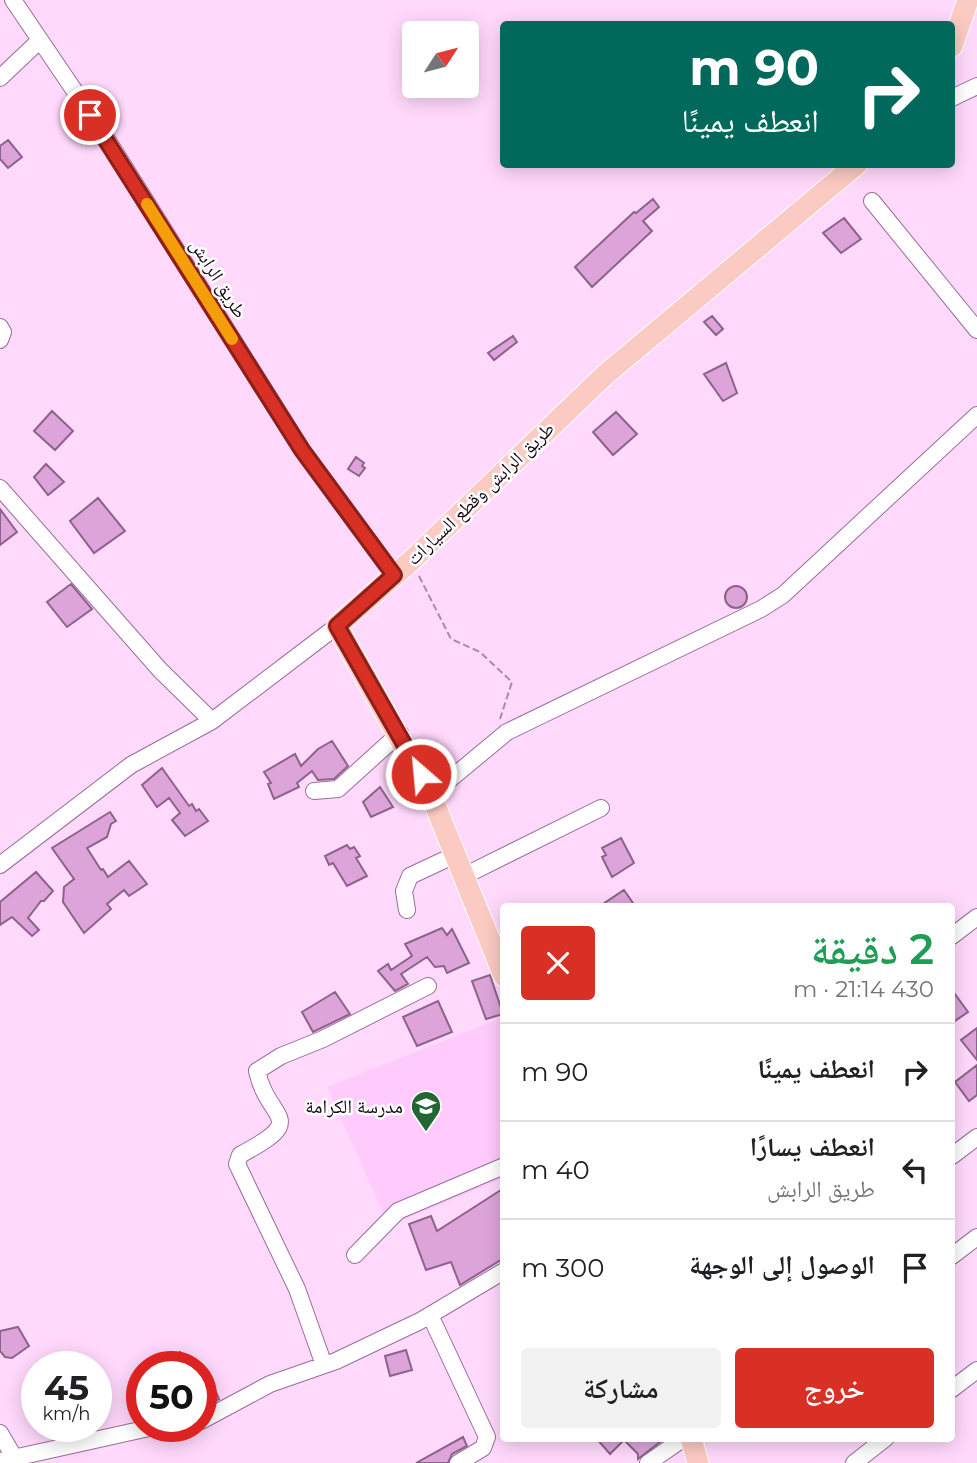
<!DOCTYPE html>
<html lang="ar">
<head>
<meta charset="utf-8">
<style>
	body { margin:0; font-family:Montserrat,"Noto Naskh Arabic",sans-serif; background:#f2f2f2; color:#202124; direction:rtl; height:100vh; display:flex; flex-direction:column; font-size:26px; white-space:nowrap }
	* { box-sizing:border-box; margin:0 }
	p { font-size:23px; color:#757577 }
	.icon { flex:none; width:38px; height:38px; fill:none; stroke:currentColor; stroke-width:2; stroke-linecap:round; stroke-linejoin:round }
	.map { position:relative; flex:1; overflow:hidden; direction:ltr }
	.panel { position:absolute; left:500px; top:903px; width:455px; height:539px; display:flex; flex-direction:column; background:#fff; border-radius:7px; box-shadow:0 4px 18px #0003; direction:rtl }
	.panel>* { flex:none }
	.hud { position:absolute; left:500px; top:21px; width:455px; height:147px; border-radius:7px; box-shadow:0 4px 18px #0003; direction:rtl; background:#00695c; color:#fff; overflow:hidden }
	.needle { width:46px; rotate:54deg }
	.buttons { position:absolute; left:402px; top:21px; display:grid; gap:14px }
	.buttons a { display:grid; place-items:center; width:77px; height:77px; border-radius:7px; background:#fff; box-shadow:0 4px 18px #0003; font-size:35px }
	.speed { position:absolute; left:21px; top:1351px; display:flex; gap:14px; font-size:35px; font-weight:700; text-align:center }
	.speed>* { display:grid; place-content:center; width:91px; height:91px; border-radius:50%; background:#fff; box-shadow:0 4px 18px #0003; line-height:1 }
	.speed small { font-size:18px; font-weight:400 }
	.speed .limit { border:10px solid #d22; background:#fff; color:#111 }
	.pin { position:absolute; display:grid; place-items:center; width:60px; height:60px; color:#fff; margin:-30px; border:4px solid #fff; border-radius:50%; box-shadow:0 2px 7px #0007 }
	.me { position:absolute; width:77px; margin:-38px; rotate:333deg; stroke-linejoin:round; filter:drop-shadow(0 0 5px #0008) }
	.turn { display:flex; align-items:center; gap:24px; height:147px; padding:0 21px; font-size:32px }
	.turn .icon { width:91px; height:91px; stroke-width:2.5 }
	.turn b { display:block; font-size:49px; line-height:60px }
	.round { display:grid; place-items:center; flex:none; width:74px; height:74px; border-radius:7px; background:#f2f2f2 }
	.headline { display:flex; align-items:center; justify-content:space-between; height:119px; padding:0 21px }
	h1 { font-size:42px; font-weight:600; line-height:52px; color:#1e9e55 }
	.primary-button { display:flex; gap:14px; margin-top:auto; padding:14px 21px }
	.primary-button a { flex:1; height:80px; border-radius:7px; background:#d93025; color:#fff; font-size:28px; font-weight:600; line-height:80px; text-align:center }
	.primary-button a+a { background:#f2f2f2; color:#202124 }
	ul { padding:0; list-style:none }
	li { display:flex; align-items:center; gap:21px; height:98px; padding:0 21px; border-top:2px solid #e0e0e0 }
	li div { flex:1 }
	li b { display:block; font-size:26px }
	li em { font-style:normal }
	.map>svg:first-child { display:block }
	.built { fill:#ffcafc }
	.building { fill:#dda4da; stroke:#8c628a; stroke-width:2 }
	.lines { fill:none; stroke-linecap:round; stroke-linejoin:round }
	.minor-casing { stroke:#986e96; stroke-width:18 }
	.major-casing { stroke:#fff; stroke-width:23 }
	.path { stroke:#a88ba6; stroke-width:2; stroke-dasharray:7 3.5; stroke-linecap:butt }
	.minor { stroke:#fff; stroke-width:16 }
	.major { stroke:#fbcac3; stroke-width:21 }
	.route-casing { stroke:#8d1f18; stroke-width:18 }
	.route { stroke:#d93025; stroke-width:12 }
	.slow { stroke:#f59e0b; stroke-width:12 }
	.labels { text-anchor:middle; stroke-width:5; stroke-linejoin:round; paint-order:stroke }
	.street-label { font-size:19px; fill:#150614; stroke:#fff }
	.poi-label { font-size:19px; fill:#150614; stroke:#fff; text-anchor:end }
</style>
</head>
<body>
<div class="map">
<svg width="977" height="1463" viewBox="0 0 977 1463">
	<rect width="100%" height="100%" fill="#ffd9fc"/>
	<path class="built" d="M 504,1017 L 504,1178 L 389,1226 L 327,1087 Z"/>
	<path class="building" d="M 8,140 L 22,157 L 8,168 L 0,159 L 0,146 Z
		M 653,199 L 659,207 L 643,221 L 652,231 L 592,287 L 575,267 L 634,212 L 636,213 Z
		M 844,218 L 861,239 L 841,253 L 823,233 Z
		M 712,316 L 723,329 L 716,335 L 704,322 Z
		M 513,336 L 517,342 L 494,360 L 488,353 Z
		M 726,363 L 737,393 L 723,401 L 704,374 Z
		M 52,411 L 73,431 L 55,450 L 34,431 Z
		M 616,412 L 637,434 L 613,455 L 593,432 Z
		M 356,457 L 364,463 L 362,466 L 365,468 L 359,476 L 348,469 Z
		M 46,464 L 64,482 L 48,495 L 34,477 Z
		M 98,498 L 125,531 L 94,553 L 70,521 Z
		M 0,509 L 17,532 L 0,545 Z
		M 71,584 L 92,609 L 67,627 L 47,602 Z
		M725 597a11 11 0 1 1 22 0a11 11 0 1 1-22 0Z
		M 332,741 L 348,766 L 334,779 L 318,780 L 312,771 L 297,783 L 299,787 L 274,799 L 268,784 L 271,783 L 264,772 L 295,754 L 301,766 L 318,749 Z
		M 162,768 L 189,806 L 192,804 L 196,811 L 199,809 L 208,821 L 185,836 L 172,820 L 180,813 L 169,798 L 157,807 L 142,785 Z
		M 380,787 L 393,807 L 371,817 L 363,802 Z
		M 110,812 L 116,821 L 111,824 L 107,837 L 87,848 L 101,870 L 103,869 L 108,877 L 129,861 L 147,884 L 129,896 L 124,890 L 107,904 L 111,909 L 84,933 L 63,902 L 64,887 L 74,879 L 52,848 Z
		M 621,838 L 634,863 L 612,877 L 602,857 L 606,855 L 602,848 Z
		M 347,845 L 350,849 L 354,847 L 360,856 L 356,858 L 367,876 L 347,886 L 333,863 L 329,865 L 325,856 Z
		M 36,872 L 53,891 L 44,901 L 41,901 L 28,918 L 39,930 L 32,936 L 12,917 L 0,925 L 0,902 Z
		M 624,890 L 635,906 L 600,906 Z
		M 442,928 L 447,935 L 452,929 L 469,963 L 447,973 L 444,966 L 435,967 L 427,957 L 401,974 L 408,984 L 395,991 L 378,971 L 388,964 L 391,970 L 412,956 L 405,944 Z
		M 490,975 L 503,1014 L 486,1019 L 472,981 Z
		M 952,990 L 968,1012 L 952,1023 Z
		M 335,992 L 350,1014 L 313,1032 L 302,1012 Z
		M 438,1001 L 452,1032 L 417,1046 L 403,1017 Z
		M 977,1028 L 977,1060 L 961,1040 Z
		M 977,1065 L 977,1095 L 969,1101 L 955,1082 Z
		M 504,1188 L 504,1258 L 460,1285 L 451,1262 L 426,1270 L 409,1224 L 431,1216 L 437,1231 Z
		M 18,1327 L 29,1346 L 12,1358 L 5,1357 L 0,1351 L 0,1331 Z
		M 406,1350 L 412,1370 L 390,1376 L 385,1356 Z
		M 180,1352 L 189,1367 L 161,1367 Z
		M 209,1376 L 219,1399 L 201,1409 L 201,1379 Z
		M 463,1437 L 467,1446 L 452,1454 L 448,1463 L 416,1463 Z
		M 596,1438 L 665,1438 L 638,1459 L 638,1454 L 624,1440 L 610,1454 Z"/>
	<g class="lines">
		<g class="minor-casing">
			<path id="minor" d="M 13,0 L 103,133 L 302,450 L 394,575
				M 0,78 L 39,41
				M 952,98 L 977,86
				M 872,201 L 977,330
				M 0,327 L 3,332 L 0,340
				M 0,488 L 160,670 L 212,721 L 337,626
				M 314,791 L 338,789 L 400,733
				M 431,795 L 507,732 L 761,609 L 783,595 L 977,415
				M 0,865 L 131,765 L 212,721
				M 466,875 L 601,808
				M 407,910 L 404,891 L 410,876 L 457,854
				M 952,936 L 977,917
				M 952,1156 L 977,1137
				M 355,1255 L 398,1211 L 504,1166
				M 952,1256 L 977,1237
				M 430,1315 L 487,1437 L 483,1448 L 458,1463
				M 324,1365 L 297,1289 L 237,1164 L 240,1155 C 311,1117 268,1122 257,1071 L 281,1056 L 323,1039 L 428,986
				M 952,1389 L 977,1370
				M 201,1421 L 270,1384 L 336,1361 L 420,1321 L 504,1271
				M 0,1433 L 14,1457
				M 0,1461 L 158,1426
				M 648,1463 L 684,1438
				M 854,1463 L 886,1438"/>
		</g>
		<g class="major-casing">
			<path id="major" d="M 952,46 L 968,0
				M 504,976 L 431,795 L 337,626 L 411,561 L 606,374 L 857,164
				M 691,1438 L 698,1463"/>
		</g>
		<path class="path" d="M 419,576 L 451,639 L 480,652 L 512,682 L 500,719"/>
		<use href="#minor" class="minor"/>
		<use href="#major" class="major"/>
	</g>
	<g class="lines">
		<g class="route-casing">
			<path id="route" d="M 90,115 L 302,450 L 394,575 L 337,626 L 421,774"/>
		</g>
		<use href="#route" class="route"/>
		<path class="slow" d="M 147,204 L 232,339"/>
	</g>
	<defs>
		<g id="school-pin" transform="scale(1.575)"><path d="M0 17L-7.5 6A9.5 9.5 0 1 1 7.5 6Z" fill="#226732" stroke="#fff"/><path d="M0-5L7-2L0 1L-7-2ZM-4 1L0 2.5L4 1V4Q0 6-4 4Z" fill="#fff"/></g>
	</defs>
	<g fill-rule="evenodd">
		<use href="#school-pin" x="426" y="1106"/>
	</g>
	<g class="labels">
		<g class="street-label">
			<text transform="translate(219 278) rotate(58)" y="7">طريق الرابش</text>
			<text transform="translate(480 493) rotate(-44)" y="7">طريق الرابش وقطع السيارات</text>
		</g>
		<g class="poi-label">
			<text x="403" y="1113">مدرسة الكرامة</text>
		</g>
	</g>
</svg>
<div class="buttons">
<a><svg class="needle" viewBox="-14 -14 28 28"><path d="M0-13l5 13h-10z" fill="#e53935"/><path d="M0 13l5-13h-10z" fill="#757577"/></svg></a>
</div>
<div class="speed"><div>45<small>km/h</small></div><div class="limit">50</div></div>
<div class="pin" style="left:90px;top:115px;background:#d93025"><svg class="icon" aria-label="arrive" viewBox="0 0 24 24"><path d="M6 21V4h12l-3 4 3 4H6"/></svg></div>
<svg class="me" style="left:421px;top:774px" viewBox="-20 -20 40 40"><circle r="17" fill="#d93025" stroke="#fff" stroke-width="3"/><path d="M0-11L8 9 0 5-8 9z" fill="#fff"/></svg>
<div class="hud">
<div class="turn"><svg class="icon" aria-label="right" viewBox="0 0 24 24"><path d="M7 20v-9h11M14 6l5 5-5 5"/></svg><div><b>90 m</b>انعطف يمينًا</div></div>
</div>
<section class="panel">
<div class="headline"><div><h1>2 دقيقة</h1><p>430 m · 21:14</p></div><a class="round" style="background:#d93025;color:#fff"><svg class="icon" aria-label="close" viewBox="0 0 24 24"><path d="M6 6l12 12M18 6L6 18"/></svg></a></div>
<ul>
<li><svg class="icon" aria-label="right" viewBox="0 0 24 24"><path d="M7 20v-9h11M14 6l5 5-5 5"/></svg><div><b>انعطف يمينًا</b></div><em>90 m</em></li>
<li><svg class="icon" aria-label="left" viewBox="0 0 24 24"><path d="M17 20v-9H6M10 6l-5 5 5 5"/></svg><div><b>انعطف يسارًا</b><p>طريق الرابش</p></div><em>40 m</em></li>
<li><svg class="icon" aria-label="arrive" viewBox="0 0 24 24"><path d="M6 21V4h12l-3 4 3 4H6"/></svg><div><b>الوصول إلى الوجهة</b></div><em>300 m</em></li>
</ul>
<div class="primary-button"><a>خروج</a><a>مشاركة</a></div>
</section>
</div>
</body>
</html>
